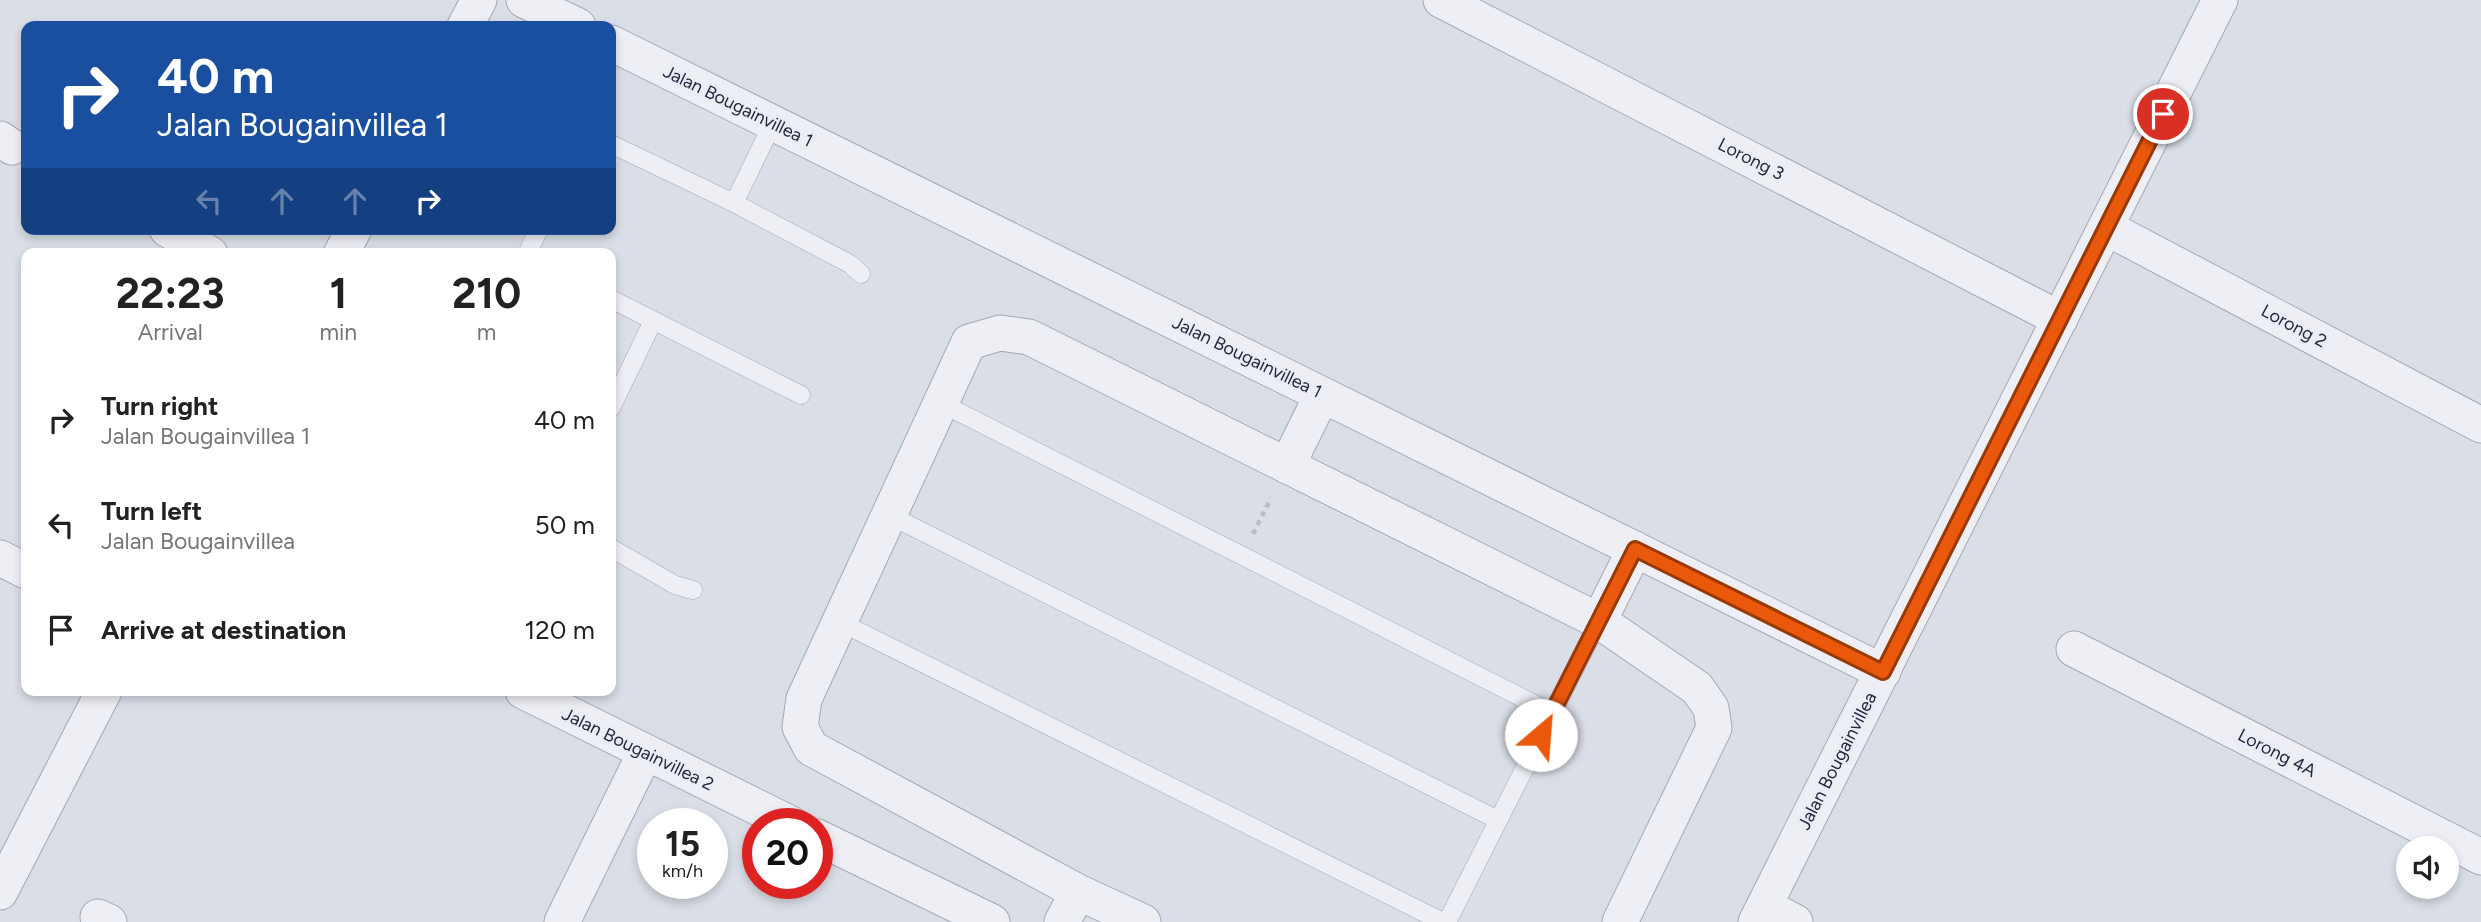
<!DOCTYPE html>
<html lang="en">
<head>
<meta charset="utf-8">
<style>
	body { margin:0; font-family:Figtree,sans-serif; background:#f2f2f2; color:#222; height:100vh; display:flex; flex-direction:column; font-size:26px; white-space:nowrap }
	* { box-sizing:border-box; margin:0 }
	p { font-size:23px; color:#767676 }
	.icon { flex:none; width:38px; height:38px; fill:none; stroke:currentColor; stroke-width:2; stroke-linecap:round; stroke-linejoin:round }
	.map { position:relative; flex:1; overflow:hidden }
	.drawer { position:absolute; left:21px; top:248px; width:595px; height:448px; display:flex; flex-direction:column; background:#fff; border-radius:14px; box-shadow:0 4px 10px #0003 }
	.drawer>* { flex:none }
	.top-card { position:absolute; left:21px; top:21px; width:595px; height:214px; border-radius:14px; box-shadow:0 4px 10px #0003; background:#1a4fa0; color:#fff; overflow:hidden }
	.fabs { position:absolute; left:2396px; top:836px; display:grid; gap:14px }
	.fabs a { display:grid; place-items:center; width:63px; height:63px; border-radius:50%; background:#fff; box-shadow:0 4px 10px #0003; font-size:35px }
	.speed { position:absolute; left:637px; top:808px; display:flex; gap:14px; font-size:35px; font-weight:700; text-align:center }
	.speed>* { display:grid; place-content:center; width:91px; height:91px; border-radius:50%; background:#fff; box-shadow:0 4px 10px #0003; line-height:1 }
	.speed small { font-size:18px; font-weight:400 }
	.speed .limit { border:10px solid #d22; background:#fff; color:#111 }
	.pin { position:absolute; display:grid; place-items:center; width:60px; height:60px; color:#fff; margin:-30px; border:4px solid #fff; border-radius:50%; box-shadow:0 2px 7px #0007 }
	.me { position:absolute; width:77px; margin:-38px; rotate:27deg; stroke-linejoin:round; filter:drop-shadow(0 0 5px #0008) }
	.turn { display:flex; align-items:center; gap:24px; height:147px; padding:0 21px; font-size:32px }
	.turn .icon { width:91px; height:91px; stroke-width:2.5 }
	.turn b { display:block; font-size:49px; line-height:60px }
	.lanes { display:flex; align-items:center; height:66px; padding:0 21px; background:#0003; justify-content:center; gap:35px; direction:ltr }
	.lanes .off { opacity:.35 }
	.eta { display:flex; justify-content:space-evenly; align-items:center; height:119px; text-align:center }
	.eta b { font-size:42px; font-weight:700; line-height:49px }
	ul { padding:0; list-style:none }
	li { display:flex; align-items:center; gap:21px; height:105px; padding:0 21px }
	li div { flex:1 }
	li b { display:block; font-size:26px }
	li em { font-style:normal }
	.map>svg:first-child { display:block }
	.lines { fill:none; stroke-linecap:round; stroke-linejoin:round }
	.service-casing { stroke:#a3a8b3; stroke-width:19 }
	.minor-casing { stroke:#a3a8b3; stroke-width:37 }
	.path { stroke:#b9bcc5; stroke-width:4.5; stroke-dasharray:5 5; stroke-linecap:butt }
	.service { stroke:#edeff5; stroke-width:18 }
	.minor { stroke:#edeff5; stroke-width:35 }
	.route-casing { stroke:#983908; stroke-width:18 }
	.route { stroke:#ea580c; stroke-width:12 }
	.labels { text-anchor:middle; stroke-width:7; stroke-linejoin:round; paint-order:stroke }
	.street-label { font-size:18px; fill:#242a3d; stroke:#eaedf4 }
</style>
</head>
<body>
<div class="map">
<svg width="2481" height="922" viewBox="0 0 2481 922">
	<rect width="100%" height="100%" fill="#dadee6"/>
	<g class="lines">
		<g class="service-casing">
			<path id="service" d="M 611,144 L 734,203 L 850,264 L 861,274
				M 734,203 L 773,123
				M 527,254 L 539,229
				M 611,299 L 801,395
				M 941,403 L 1552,713
				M 611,408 L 653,321
				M 889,515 L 1498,820
				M 611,548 L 675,585 L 693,590
				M 840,622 L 1443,922
				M 1447,922 L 1599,621"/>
		</g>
		<g class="minor-casing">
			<path id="minor" d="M 524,0 L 578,26
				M 1441,0 L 2060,319
				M 465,26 L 479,0
				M 611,43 L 1883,672
				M 0,139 L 12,147
				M 2107,228 L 2481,425
				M 167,229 L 210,254
				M 341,254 L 354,229
				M 1287,466 L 1322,395
				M 0,558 L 26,571
				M 1599,621 L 1635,549
				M 2074,649 L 2481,857
				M 523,691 L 791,824
				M 817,837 L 992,922
				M 0,892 L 104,691
				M 1764,906 L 1795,922
				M 98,917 L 109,922
				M 562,922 L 645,753
				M 1062,922 L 1078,892
				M 1143,922 L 1078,892 L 811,748 L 800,727 L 804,699 L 969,342 L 1000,333 L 1029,337 L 1599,621 L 1697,688 L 1711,708 L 1714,728 L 1620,922
				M 1756,922 L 2220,0"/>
		</g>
		<path class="path" d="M 1253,534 L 1271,498"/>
		<use href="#service" class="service"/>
		<use href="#minor" class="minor"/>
	</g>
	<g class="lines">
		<g class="route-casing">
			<path id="route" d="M 1541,735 L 1635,549 L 1883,672 L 2163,114"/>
		</g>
		<use href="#route" class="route"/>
	</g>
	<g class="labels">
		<g class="street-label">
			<text transform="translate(738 106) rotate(26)" y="6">Jalan Bougainvillea 1</text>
			<text transform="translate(1751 159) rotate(27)" y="6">Lorong 3</text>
			<text transform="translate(2294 326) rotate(28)" y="6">Lorong 2</text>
			<text transform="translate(1247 357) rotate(26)" y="6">Jalan Bougainvillea 1</text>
			<text transform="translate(638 749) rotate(26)" y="6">Jalan Bougainvillea 2</text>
			<text transform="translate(2277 753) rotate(27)" y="6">Lorong 4A</text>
			<text transform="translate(1837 761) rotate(-63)" y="6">Jalan Bougainvillea</text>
		</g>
	</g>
</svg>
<div class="fabs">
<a><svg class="icon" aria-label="sound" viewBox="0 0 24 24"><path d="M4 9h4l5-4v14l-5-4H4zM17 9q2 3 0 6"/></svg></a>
</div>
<div class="speed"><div>15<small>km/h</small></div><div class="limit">20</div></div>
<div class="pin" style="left:2163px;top:114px;background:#d93025"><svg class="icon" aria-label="arrive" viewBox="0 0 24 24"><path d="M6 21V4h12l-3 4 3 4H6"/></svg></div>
<svg class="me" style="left:1541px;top:735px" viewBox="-20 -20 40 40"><circle r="19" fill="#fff"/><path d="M0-13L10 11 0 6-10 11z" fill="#ea580c"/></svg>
<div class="top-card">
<div class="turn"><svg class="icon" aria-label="right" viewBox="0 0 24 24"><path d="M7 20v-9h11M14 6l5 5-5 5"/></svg><div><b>40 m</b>Jalan Bougainvillea 1</div></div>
<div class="lanes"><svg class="icon off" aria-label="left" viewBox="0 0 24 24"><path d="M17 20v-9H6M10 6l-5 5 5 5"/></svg><svg class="icon off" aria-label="ahead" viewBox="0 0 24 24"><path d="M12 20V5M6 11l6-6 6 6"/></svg><svg class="icon off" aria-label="ahead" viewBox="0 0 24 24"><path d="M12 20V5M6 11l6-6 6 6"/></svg><svg class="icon" aria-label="right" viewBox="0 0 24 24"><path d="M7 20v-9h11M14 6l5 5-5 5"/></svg></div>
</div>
<section class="drawer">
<div class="eta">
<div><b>22:23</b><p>Arrival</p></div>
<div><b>1</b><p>min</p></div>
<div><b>210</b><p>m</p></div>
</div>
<ul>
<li><svg class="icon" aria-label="right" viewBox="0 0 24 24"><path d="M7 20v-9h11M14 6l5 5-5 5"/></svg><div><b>Turn right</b><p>Jalan Bougainvillea 1</p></div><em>40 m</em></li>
<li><svg class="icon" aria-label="left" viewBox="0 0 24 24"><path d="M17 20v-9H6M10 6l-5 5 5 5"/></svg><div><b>Turn left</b><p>Jalan Bougainvillea</p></div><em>50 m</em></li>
<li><svg class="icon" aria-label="arrive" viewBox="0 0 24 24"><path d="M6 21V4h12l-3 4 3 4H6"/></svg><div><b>Arrive at destination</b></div><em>120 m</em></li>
</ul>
</section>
</div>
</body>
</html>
